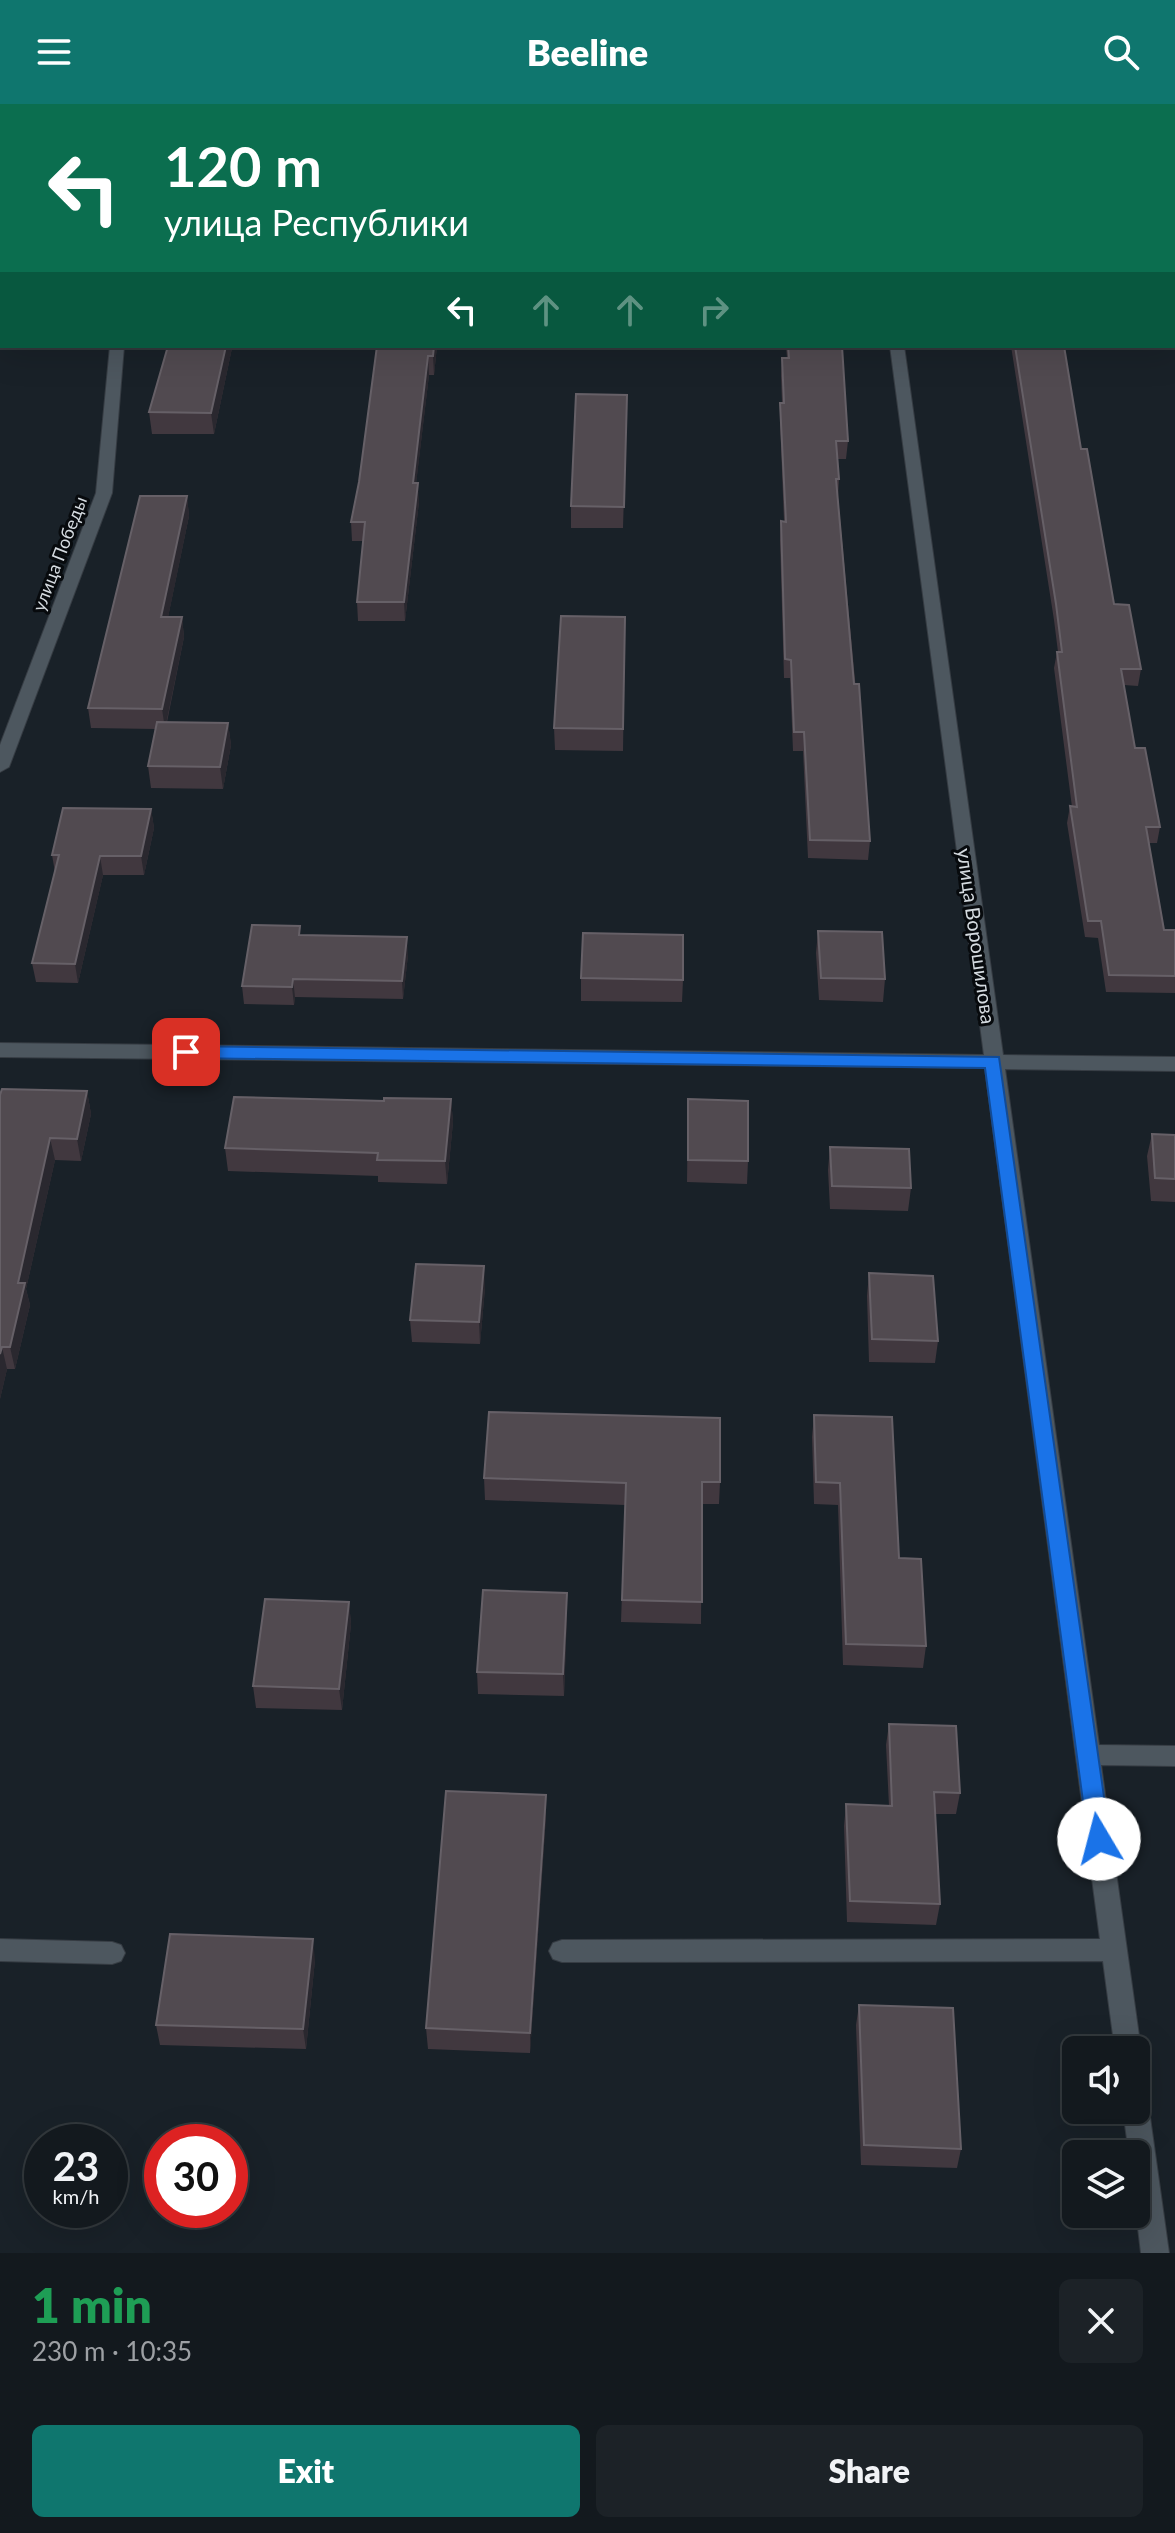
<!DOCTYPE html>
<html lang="en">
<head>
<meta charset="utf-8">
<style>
	body { margin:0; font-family:Lato,sans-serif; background:#1c2227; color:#f1f3f6; height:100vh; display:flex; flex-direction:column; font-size:30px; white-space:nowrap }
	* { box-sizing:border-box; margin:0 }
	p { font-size:26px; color:#9da0a4 }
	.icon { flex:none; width:44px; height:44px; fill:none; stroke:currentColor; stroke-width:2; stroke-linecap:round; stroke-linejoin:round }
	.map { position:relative; height:2149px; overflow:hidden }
	.drawer { display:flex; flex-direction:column; background:#13191e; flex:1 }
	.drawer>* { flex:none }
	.banner { position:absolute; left:0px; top:0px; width:1176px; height:244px; box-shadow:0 8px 32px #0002,0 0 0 2px #32383c; background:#0b6e4f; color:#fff; overflow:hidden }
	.tools { position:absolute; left:1062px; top:1932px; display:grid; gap:16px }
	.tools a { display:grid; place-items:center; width:88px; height:88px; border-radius:12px; background:#13191e; box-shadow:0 8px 32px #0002,0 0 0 2px #32383c; font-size:40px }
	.speed { position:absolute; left:24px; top:2020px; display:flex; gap:16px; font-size:40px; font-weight:700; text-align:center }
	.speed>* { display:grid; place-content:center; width:104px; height:104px; border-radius:50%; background:#13191e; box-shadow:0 8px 32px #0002,0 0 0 2px #32383c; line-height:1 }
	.speed small { font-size:20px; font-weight:400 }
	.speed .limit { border:12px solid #d22; background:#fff; color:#111 }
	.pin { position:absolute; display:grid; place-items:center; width:68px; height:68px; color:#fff; margin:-34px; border-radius:16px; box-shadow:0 4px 12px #0006 }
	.me { position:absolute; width:88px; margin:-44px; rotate:352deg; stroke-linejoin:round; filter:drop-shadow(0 0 6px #0008) }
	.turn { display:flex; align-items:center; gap:28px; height:168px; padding:0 32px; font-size:36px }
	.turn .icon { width:104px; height:104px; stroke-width:2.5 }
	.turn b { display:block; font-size:56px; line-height:68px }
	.lanes { display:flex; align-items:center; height:76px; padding:0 32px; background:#0003; justify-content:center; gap:40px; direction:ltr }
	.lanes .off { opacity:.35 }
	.round { display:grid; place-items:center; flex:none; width:84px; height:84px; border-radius:12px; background:#1c2227 }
	.overview { display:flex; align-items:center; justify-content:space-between; height:136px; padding:0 32px }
	h1 { font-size:48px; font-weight:800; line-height:60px; color:#1e9e55 }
	.button { display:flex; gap:16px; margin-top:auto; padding:16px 32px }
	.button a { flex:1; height:92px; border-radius:12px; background:#0f766e; color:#fff; font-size:32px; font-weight:800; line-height:92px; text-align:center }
	.button a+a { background:#1c2227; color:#f1f3f6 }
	header { display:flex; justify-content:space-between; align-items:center; height:104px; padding:0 32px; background:#0f766e; color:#fff; font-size:36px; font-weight:800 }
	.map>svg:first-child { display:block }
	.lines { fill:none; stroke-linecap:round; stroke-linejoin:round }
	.minor-casing { stroke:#363c43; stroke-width:2 }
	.minor { fill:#4d575f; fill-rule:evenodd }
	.wall { fill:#41383f }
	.shaded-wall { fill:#2a282f }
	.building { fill:#514a50; stroke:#666067; stroke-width:2 }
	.route { fill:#1a73e8; stroke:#114b97; stroke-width:2 }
	.labels { text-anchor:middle; stroke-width:6; stroke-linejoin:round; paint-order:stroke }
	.far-street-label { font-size:18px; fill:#d5dbe0; stroke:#070a0d }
	.street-label { font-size:20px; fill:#d5dbe0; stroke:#070a0d }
</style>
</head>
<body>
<header><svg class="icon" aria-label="menu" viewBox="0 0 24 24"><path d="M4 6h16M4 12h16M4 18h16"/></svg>Beeline<svg class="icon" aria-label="search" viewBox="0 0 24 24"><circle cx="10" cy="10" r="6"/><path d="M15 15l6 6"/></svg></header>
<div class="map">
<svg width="1175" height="2149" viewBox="0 0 1175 2149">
	<rect width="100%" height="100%" fill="#192128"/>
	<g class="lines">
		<g class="minor-casing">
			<path id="minor" d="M 131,0 L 143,0 L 143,2 L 131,2 Z
				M 858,0 L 870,0 L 870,2 L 858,2 Z
				M 0,178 L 2,178 L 0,191 Z
				M 110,242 L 124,242 L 112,389 L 9,663 L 0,668 L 0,641 L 96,389 Z
				M 890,242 L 904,242 L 1003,951 L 1175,953 L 1175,967 L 1005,965 L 1099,1641 L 1175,1642 L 1175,1662 L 1101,1661 L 1141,1946 L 1136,1955 L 1136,1946 L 1115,1946 L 1103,1857 L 562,1858 L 553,1855 L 549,1847 L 553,1839 L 562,1836 L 1100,1835 L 985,964 L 0,953 L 0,939 L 984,951 Z
				M 0,1835 L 112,1838 L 121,1841 L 125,1849 L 121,1857 L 112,1860 L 0,1857 Z
				M 1136,1994 L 1145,1997 L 1149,2006 L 1169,2149 L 1141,2149 L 1136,2107 L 1136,2050 L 1129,2050 L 1123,2006 L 1136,2006 Z"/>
		</g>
		<use href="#minor" class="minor"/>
	</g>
	<path class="wall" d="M 377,242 L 437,242 L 434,271 L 429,271 L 416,379 L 419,398 L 405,517 L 358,517 L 357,498 L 363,437 L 352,437 L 351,418 L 359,378 Z
		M 786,242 L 842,242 L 848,337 L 846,355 L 838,355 L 839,375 L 838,393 L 870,737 L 868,756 L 808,754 L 803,647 L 793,647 L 790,574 L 784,574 L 780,436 L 781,417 L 784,417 L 780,317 L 780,299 L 782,299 L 781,272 L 782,254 L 787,254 Z
		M 1011,242 L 1064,242 L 1081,345 L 1114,500 L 1141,565 L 1138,582 L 1124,581 L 1135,644 L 1160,723 L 1157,739 L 1149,739 L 1164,826 L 1175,826 L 1175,889 L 1106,888 L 1098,834 L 1085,833 L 1067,719 L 1070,702 L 1072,703 L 1054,564 L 1057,548 L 1058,548 L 1054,516 Z
		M 232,244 L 214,330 L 152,330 L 149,308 Z
		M 627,291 L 623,424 L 571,424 L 571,402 Z
		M 187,392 L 189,412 L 168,513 L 182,513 L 184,533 L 167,618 L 228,619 L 231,641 L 223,685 L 151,684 L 148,662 L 155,625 L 91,624 L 88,604 Z
		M 625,513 L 623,647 L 555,646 L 554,624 Z
		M 151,705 L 154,724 L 144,771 L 103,771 L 78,879 L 36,878 L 32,859 L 55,768 L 52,751 Z
		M 818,827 L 885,875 L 883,898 L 819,896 L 816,849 Z
		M 301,831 L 408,851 L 403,895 L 295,893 L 294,901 L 244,900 L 242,882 Z
		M 581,874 L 683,876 L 682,898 L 581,897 Z
		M 87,987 L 91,1010 L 81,1057 L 55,1056 L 26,1185 L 30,1201 L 15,1265 L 7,1265 L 0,1295 L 0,991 Z
		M 451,995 L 453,1018 L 447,1080 L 378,1078 L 378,1072 L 228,1067 L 225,1044 L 384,997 Z
		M 688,995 L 748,1057 L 747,1080 L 687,1078 Z
		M 1152,1030 L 1175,1031 L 1175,1098 L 1151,1097 L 1147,1052 Z
		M 830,1043 L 911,1084 L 908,1107 L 830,1105 L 828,1066 Z
		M 869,1169 L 938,1237 L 935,1259 L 869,1258 L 867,1192 Z
		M 485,1184 L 480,1240 L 412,1238 L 410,1216 Z
		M 814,1311 L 899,1454 L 926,1542 L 923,1564 L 843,1561 L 838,1401 L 814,1400 L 812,1333 Z
		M 484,1374 L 720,1378 L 719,1400 L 702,1400 L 701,1520 L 621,1518 L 625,1401 L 485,1396 Z
		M 349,1498 L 351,1520 L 342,1606 L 256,1604 L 253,1582 Z
		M 567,1510 L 564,1592 L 478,1590 L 477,1568 Z
		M 889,1620 L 960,1689 L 956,1710 L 935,1710 L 940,1800 L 936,1821 L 847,1818 L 844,1722 L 846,1700 L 889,1702 L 886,1641 Z
		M 546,1712 L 530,1949 L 428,1945 L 426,1924 Z
		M 315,1856 L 306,1945 L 160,1941 L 156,1921 Z
		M 859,1901 L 961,2045 L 957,2064 L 861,2061 L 856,1921 Z"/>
	<path class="shaded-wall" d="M 226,242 L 232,242 L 232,244 L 214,330 L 211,309 Z
		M 434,242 L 437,242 L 434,271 L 433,252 Z
		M 428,252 L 429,271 L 414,398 L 413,379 Z
		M 418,379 L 419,398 L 405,517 L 404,498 Z
		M 187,392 L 189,412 L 164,533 L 161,513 Z
		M 182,513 L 184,533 L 165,625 L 162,605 Z
		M 228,619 L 231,641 L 223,685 L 220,663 Z
		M 151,705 L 154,724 L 144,771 L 141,752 Z
		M 100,752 L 103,771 L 78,879 L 75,860 Z
		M 407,833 L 408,851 L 403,895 L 402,877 Z
		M 293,875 L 295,893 L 294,901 L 292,883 Z
		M 87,987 L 91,1010 L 81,1057 L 77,1035 Z
		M 451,995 L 453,1018 L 447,1080 L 445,1057 Z
		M 50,1034 L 55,1056 L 26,1185 L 30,1201 L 15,1265 L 10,1243 L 18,1179 Z
		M 484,1162 L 485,1184 L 480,1240 L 479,1218 Z
		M 2,1243 L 7,1265 L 0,1295 L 0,1250 Z
		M 567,1489 L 567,1510 L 564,1592 L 563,1570 Z
		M 349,1498 L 351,1520 L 342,1606 L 339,1585 Z
		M 546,1691 L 546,1712 L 530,1949 L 530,1929 Z
		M 313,1835 L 315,1856 L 306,1945 L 303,1925 Z"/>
	<path class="building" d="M 366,0 L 566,0 L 566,2 L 365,2 Z
		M 681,0 L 757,0 L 757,2 L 681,2 Z
		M 992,0 L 1012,0 L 1013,2 L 980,2 Z
		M 168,242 L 226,242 L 211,309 L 149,308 Z
		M 377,242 L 434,242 L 433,252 L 428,252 L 413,379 L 418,379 L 404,498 L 357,498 L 365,418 L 351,418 L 359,378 Z
		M 788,242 L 842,242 L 848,337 L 836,337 L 839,375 L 836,375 L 854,580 L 859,580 L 870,737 L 810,736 L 804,628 L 794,628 L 791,556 L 785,555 L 781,417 L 786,418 L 780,299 L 784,299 L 782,254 L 789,254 Z
		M 1015,242 L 1064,242 L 1081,345 L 1087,345 L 1114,500 L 1129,501 L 1141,565 L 1121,565 L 1135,644 L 1145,644 L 1160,723 L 1146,723 L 1164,826 L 1175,826 L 1175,872 L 1109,871 L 1101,817 L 1088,817 L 1070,702 L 1077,703 L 1057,548 L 1062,548 L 1056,500 Z
		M 576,290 L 627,291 L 624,403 L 571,402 Z
		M 140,392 L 187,392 L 161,513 L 182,513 L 162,605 L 88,604 Z
		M 561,512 L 625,513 L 623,625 L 554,624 Z
		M 157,618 L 228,619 L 220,663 L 148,662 Z
		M 63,704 L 151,705 L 141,752 L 100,752 L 75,860 L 32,859 L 59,751 L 52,751 Z
		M 252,821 L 300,822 L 299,831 L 407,833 L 402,877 L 293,875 L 292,883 L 242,882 Z
		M 818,827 L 882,828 L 885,875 L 821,874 Z
		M 583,829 L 683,831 L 683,876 L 581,874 Z
		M 2,985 L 87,987 L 77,1035 L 50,1034 L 18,1179 L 25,1179 L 10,1243 L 2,1243 L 0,1250 L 0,991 Z
		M 234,993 L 384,997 L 384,994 L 451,995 L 445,1057 L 377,1056 L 378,1049 L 225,1044 Z
		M 688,995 L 748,997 L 748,1057 L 688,1056 Z
		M 1152,1030 L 1175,1031 L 1175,1075 L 1155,1074 Z
		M 830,1043 L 909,1045 L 911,1084 L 832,1082 Z
		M 416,1160 L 484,1162 L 479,1218 L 410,1216 Z
		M 869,1169 L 933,1172 L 938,1237 L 872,1235 Z
		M 489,1308 L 720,1314 L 720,1378 L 702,1378 L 702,1498 L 622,1496 L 626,1379 L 484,1374 Z
		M 814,1311 L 892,1313 L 899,1454 L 921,1455 L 926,1542 L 846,1540 L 840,1379 L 816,1378 Z
		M 483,1486 L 567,1489 L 563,1570 L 477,1568 Z
		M 265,1495 L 349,1498 L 339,1585 L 253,1582 Z
		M 889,1620 L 956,1622 L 960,1689 L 934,1688 L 940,1800 L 850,1797 L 846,1700 L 892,1702 Z
		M 446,1687 L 546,1691 L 530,1929 L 426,1924 Z
		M 170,1830 L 313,1835 L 303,1925 L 156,1921 Z
		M 859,1901 L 953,1904 L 961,2045 L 864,2041 Z"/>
	<path class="route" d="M 186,942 L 999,953 L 1110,1735 L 1107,1742 L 1099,1744 L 1091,1742 L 1088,1735 L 985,964 L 186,954 L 177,948 Z"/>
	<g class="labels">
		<g class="far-street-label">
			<text transform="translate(60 450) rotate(-69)" y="6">улица Победы</text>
		</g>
		<g class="street-label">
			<text transform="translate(976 832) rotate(82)" y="7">улица Ворошилова</text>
		</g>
	</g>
</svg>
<div class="tools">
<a><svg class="icon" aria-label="sound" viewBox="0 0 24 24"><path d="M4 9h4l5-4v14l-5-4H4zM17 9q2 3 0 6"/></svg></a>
<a><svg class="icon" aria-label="layers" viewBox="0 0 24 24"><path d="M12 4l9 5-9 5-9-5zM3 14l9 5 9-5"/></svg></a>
</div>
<div class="speed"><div>23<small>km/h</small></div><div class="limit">30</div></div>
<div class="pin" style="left:186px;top:948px;background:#d93025"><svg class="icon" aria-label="arrive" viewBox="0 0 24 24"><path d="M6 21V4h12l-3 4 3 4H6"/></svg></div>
<svg class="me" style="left:1099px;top:1735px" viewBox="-20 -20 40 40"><circle r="19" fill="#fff"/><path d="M0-13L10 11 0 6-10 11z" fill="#1a73e8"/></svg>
<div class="banner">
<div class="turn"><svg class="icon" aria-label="left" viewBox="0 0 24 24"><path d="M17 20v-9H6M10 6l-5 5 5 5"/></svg><div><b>120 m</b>улица Республики</div></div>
<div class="lanes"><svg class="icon" aria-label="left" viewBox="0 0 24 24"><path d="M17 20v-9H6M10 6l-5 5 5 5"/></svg><svg class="icon off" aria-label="ahead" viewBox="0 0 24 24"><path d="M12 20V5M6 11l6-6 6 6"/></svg><svg class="icon off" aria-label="ahead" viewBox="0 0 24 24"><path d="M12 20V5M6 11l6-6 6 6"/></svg><svg class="icon off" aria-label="right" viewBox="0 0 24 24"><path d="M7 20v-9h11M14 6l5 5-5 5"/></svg></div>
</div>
</div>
<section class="drawer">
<div class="overview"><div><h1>1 min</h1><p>230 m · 10:35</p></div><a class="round"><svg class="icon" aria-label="close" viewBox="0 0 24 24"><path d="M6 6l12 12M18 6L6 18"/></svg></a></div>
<div class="button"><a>Exit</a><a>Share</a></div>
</section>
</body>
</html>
